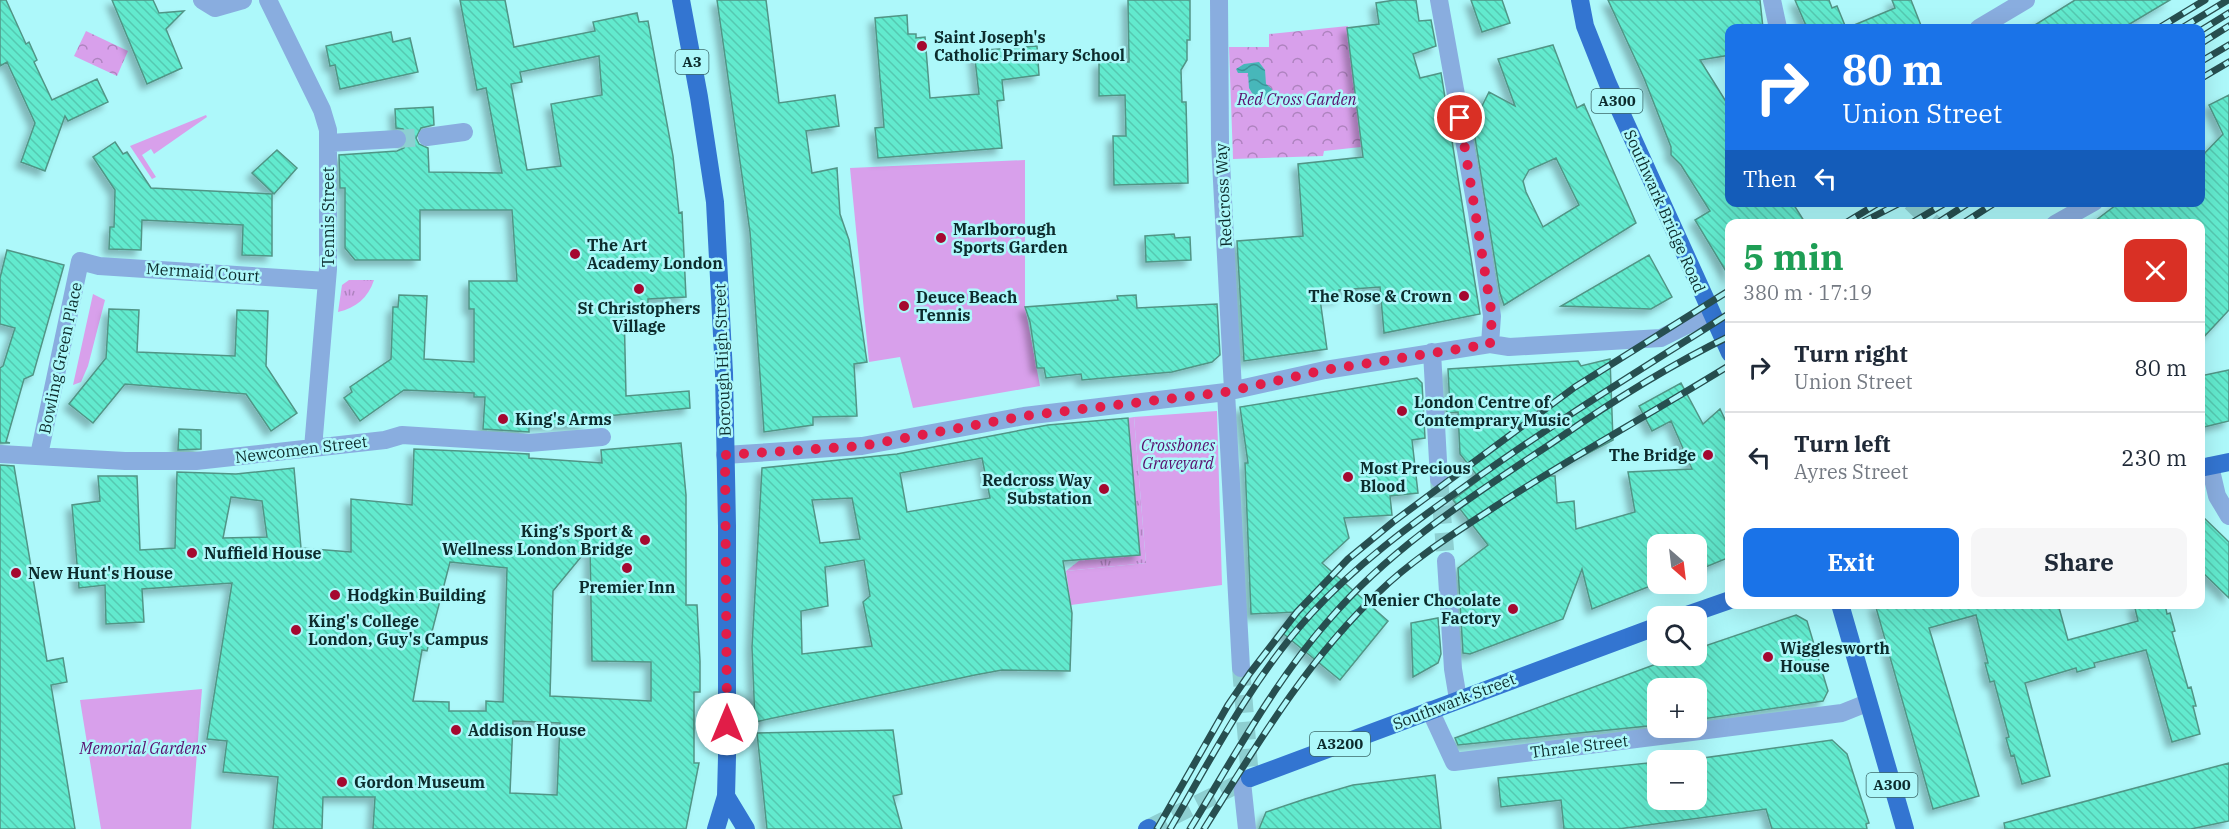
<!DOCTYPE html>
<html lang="en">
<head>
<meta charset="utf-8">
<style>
	body { margin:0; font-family:"IBM Plex Serif",serif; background:#f6f6f7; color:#1f2937; height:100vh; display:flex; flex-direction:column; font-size:22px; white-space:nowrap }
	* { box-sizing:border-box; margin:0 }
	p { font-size:20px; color:#747a83 }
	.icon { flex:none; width:33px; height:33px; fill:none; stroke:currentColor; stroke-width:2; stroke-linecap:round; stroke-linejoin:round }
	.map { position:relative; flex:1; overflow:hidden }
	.sheet { position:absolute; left:1725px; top:219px; width:480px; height:390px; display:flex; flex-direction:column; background:#fff; border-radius:12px; box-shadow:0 6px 24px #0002 }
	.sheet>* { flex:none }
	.top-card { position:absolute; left:1725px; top:24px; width:480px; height:183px; border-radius:12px; box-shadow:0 6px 24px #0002; background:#1a73e8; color:#fff; overflow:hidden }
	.needle { width:39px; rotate:152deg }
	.buttons { position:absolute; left:1647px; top:534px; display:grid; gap:12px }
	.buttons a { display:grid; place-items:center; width:60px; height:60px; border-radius:12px; background:#fff; box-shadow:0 6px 24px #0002; font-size:30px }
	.pin { position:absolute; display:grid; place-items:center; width:51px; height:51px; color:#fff; margin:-26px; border:3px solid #fff; border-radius:50%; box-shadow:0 2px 6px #0007 }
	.me { position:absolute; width:66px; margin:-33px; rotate:0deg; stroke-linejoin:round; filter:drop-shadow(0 0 4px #0008) }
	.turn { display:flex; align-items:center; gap:21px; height:126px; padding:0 18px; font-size:27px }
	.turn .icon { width:78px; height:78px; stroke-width:2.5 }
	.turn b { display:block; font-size:42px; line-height:51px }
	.then { display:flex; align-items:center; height:57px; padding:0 18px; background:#0003; gap:12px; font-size:22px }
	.round { display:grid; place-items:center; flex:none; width:63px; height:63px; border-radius:12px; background:#f6f6f7 }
	.head { display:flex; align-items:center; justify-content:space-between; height:102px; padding:0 18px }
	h1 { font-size:36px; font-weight:700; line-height:45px; color:#1e9e55 }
	.cta { display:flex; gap:12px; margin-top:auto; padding:12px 18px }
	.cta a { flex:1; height:69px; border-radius:12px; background:#1a73e8; color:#fff; font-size:24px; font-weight:700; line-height:69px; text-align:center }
	.cta a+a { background:#f6f6f7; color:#1f2937 }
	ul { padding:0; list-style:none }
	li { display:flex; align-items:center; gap:18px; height:90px; padding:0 18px; border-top:2px solid #e0e1e3 }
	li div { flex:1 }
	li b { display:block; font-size:22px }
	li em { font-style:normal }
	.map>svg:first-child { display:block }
	.grass { fill:url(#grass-tufts) }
	.forest { fill:url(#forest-crowns) }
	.garden { fill:#d8a0eb }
	.water { fill:url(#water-waves) }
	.building { fill:url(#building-back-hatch); stroke:#519586; stroke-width:1.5; fill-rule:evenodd; filter:url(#shadow) }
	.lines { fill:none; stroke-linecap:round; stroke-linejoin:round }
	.minor-tunnel { stroke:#8dcfd1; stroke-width:18; stroke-dasharray:18 9; stroke-linecap:butt }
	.major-tunnel { stroke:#8dcfd1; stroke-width:18; stroke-dasharray:18 9; stroke-linecap:butt }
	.minor { stroke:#89addf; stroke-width:18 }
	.major { stroke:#3375d1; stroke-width:18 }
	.rail-casing { stroke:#274f50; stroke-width:7 }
	.rail { stroke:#adf8fa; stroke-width:4.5; stroke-dasharray:14; stroke-linecap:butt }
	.route { stroke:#e11d48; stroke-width:10; stroke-dasharray:0 18 }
	.poi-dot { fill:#a50830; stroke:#adf8fa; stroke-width:2 }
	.labels { text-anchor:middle; stroke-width:5; stroke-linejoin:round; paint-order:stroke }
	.shield { fill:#adf8fa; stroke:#3c696a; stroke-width:1.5 }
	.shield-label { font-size:15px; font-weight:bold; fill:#0c2c2d }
	.poi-label { font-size:16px; font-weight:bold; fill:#0c2c2d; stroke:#adf8fa; text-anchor:start }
	.park-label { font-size:16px; font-style:italic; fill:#5a0f6e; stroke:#adf8fa }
	.street-label { font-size:16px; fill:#0c2c2d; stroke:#adf8fa }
</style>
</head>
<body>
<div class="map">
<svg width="2229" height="829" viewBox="0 0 2229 829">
	<defs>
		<pattern id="grass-tufts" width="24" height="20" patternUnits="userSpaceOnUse" patternTransform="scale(1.5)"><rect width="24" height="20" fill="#d8a0eb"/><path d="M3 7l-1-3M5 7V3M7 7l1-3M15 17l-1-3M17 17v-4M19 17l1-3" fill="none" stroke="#ae83bf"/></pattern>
		<pattern id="forest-crowns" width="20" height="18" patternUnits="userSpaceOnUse" patternTransform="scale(1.5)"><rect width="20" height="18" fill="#d8a0eb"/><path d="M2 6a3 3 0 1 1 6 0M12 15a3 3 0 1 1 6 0" fill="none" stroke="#ae83bf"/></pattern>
		<pattern id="water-waves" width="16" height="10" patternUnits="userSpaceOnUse" patternTransform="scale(1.5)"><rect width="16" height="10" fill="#47b7ba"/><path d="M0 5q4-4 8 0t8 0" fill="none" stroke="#3a9598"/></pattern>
		<pattern id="building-back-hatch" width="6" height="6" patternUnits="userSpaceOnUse" patternTransform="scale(1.5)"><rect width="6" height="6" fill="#62eace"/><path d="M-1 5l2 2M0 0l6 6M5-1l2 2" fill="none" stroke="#54c9b1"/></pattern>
		<filter id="shadow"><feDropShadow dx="-5.5" dy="5.5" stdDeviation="3" flood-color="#0004"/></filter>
	</defs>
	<rect width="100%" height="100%" fill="#adf8fa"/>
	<path class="grass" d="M 349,280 L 374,280 C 368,298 356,308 338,312 L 342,285 Z
		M 1134,417 L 1146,563 L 1066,571 L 1080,560 L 1140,554 L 1128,418 Z"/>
	<path class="forest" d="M 1348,26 L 1361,147 L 1324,151 L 1323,156 L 1233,159 L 1229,47 L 1269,47 L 1269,34 Z
		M 86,31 L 128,51 L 117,76 L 74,56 Z"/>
	<path class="garden" d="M 206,115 L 207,117 L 154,154 L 151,149 L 142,155 L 156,177 L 152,179 L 130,146 Z
		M 1025,160 L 1025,307 L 1040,386 L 913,408 L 900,357 L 869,362 L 850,168 Z
		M 93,294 L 105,300 L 88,366 L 81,382 L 73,385 Z
		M 1217,411 L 1222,585 L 1071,605 L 1066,571 L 1146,563 L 1134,417 Z
		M 202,689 L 191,829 L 101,829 L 80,700 Z"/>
	<path class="water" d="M 1259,62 L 1265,70 L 1266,84 L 1272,89 L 1270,97 L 1261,100 L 1255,98 L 1249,88 L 1248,73 L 1238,73 L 1236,69 L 1244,64 Z"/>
	<path class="building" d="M 0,0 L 6,0 L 26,44 L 29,42 L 37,60 L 34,62 L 52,100 L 97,79 L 108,102 L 68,121 L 65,116 L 45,171 L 21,162 L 35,123 L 7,62 L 0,66 Z
		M 112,0 L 153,0 L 159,13 L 184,11 L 166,29 L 182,68 L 147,84 Z
		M 460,0 L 505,0 L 514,47 L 595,31 L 593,22 L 637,13 L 639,22 L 648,21 L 673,156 L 679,213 L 682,212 L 686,297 L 648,299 L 648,306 L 624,306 L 626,396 L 689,391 L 690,408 L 586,418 L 586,424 L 529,425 L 529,432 L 483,429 L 485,397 L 474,397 L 474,393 L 404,390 L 360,421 L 344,398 L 352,392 L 350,387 L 391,359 L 393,307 L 398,307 L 399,295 L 427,296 L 424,359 L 474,362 L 474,309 L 469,309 L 469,281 L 517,281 L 512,210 L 420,210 L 420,260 L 355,260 L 345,248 L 345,188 L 340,188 L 339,155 L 397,151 L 404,148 L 408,138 L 403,129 L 396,128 L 395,109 L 433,107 L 434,125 L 421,128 L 416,138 L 419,144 L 428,148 L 429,172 L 502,173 L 486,88 L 477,90 ZM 599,56 L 602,95 L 551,104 L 561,166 L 527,170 L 511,84 L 522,82 L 520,72 Z
		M 717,0 L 766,0 L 779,103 L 835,95 L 839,126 L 806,131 L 812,173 L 837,168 L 840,214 L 849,240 L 867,362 L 854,364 L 857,416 L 813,417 L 813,425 L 764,432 L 750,232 Z
		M 1128,0 L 1190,0 L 1190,40 L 1187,40 L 1187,60 L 1181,70 L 1182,102 L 1186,102 L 1188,183 L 1114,185 L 1113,136 L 1126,136 L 1125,95 L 1099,96 L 1099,62 L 1129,62 Z
		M 1395,0 L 1416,0 L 1419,21 L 1431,20 L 1436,46 L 1413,54 L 1420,78 L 1441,73 L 1480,314 L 1384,333 L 1380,287 L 1339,290 L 1340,298 L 1320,299 L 1327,349 L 1244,361 L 1237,241 L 1303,236 L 1298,164 L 1363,157 L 1347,28 L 1379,24 L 1376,3 Z
		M 1471,0 L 1502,0 L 1510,23 L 1482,32 Z
		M 1608,0 L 1760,0 L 1763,28 L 1730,28 L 1730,55 L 1700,60 L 1730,108 L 1730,202 L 1792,202 L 1806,224 L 1730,224 L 1730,278 L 1695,220 L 1710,211 L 1681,165 L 1671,155 L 1671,147 L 1644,78 Z
		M 1795,0 L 1829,0 L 1832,8 L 1837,6 L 1846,28 L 1807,28 Z
		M 1892,0 L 1911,0 L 1922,28 L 1847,28 L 1895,8 Z
		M 2075,0 L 2170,0 L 2123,28 L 2030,28 Z
		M 907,15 L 908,34 L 916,34 L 916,38 L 925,37 L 930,98 L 979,94 L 974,51 L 1037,46 L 1039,75 L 1002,80 L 1004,100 L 997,101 L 1002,148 L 878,158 L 875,128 L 884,127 L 875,18 Z
		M 391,32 L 393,42 L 410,38 L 418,72 L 340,89 L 335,65 L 330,66 L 326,46 Z
		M 1553,45 L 1577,108 L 1584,104 L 1636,223 L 1504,305 L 1500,293 L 1472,119 L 1476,118 L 1489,92 L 1515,106 L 1498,59 ZM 1556,158 L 1579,205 L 1543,227 L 1526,192 L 1523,181 L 1529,170 Z
		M 2229,95 L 2229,310 L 2200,341 L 2200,224 L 2091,224 L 2120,202 L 2200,202 L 2200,158 L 2223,134 L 2209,105 Z
		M 115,142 L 123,154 L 127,152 L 151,188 L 272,194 L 272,256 L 242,255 L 243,225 L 142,220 L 141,250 L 109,249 L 110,227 L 114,227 L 115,190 L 93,157 Z
		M 277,150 L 297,168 L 274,194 L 252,173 Z
		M 1174,234 L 1175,238 L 1190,237 L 1191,260 L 1146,262 L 1145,236 Z
		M 7,250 L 64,265 L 33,375 L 24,379 L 6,442 L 10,443 L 0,443 L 0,368 L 3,366 L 15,328 L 0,324 L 0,278 Z
		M 1649,255 L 1672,297 L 1651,309 L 1561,306 Z
		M 1136,295 L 1137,308 L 1217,304 L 1220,355 L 1212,362 L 1172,372 L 1082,380 L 1081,374 L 1046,378 L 1044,368 L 1037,368 L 1030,322 L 1025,307 L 1118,300 L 1117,296 Z
		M 109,309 L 139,310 L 137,352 L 235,356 L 237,310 L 268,311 L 266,366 L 297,413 L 271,431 L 246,394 L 125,384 L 93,423 L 69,404 L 106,358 Z
		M 1610,359 L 1613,440 L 1545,476 L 1555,476 L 1557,503 L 1574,501 L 1576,529 L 1635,512 L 1628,472 L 1692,469 L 1671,421 L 1652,431 L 1639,406 L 1681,383 L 1703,424 L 1720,409 L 1730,430 L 1730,557 L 1696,571 L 1696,544 L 1658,544 L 1658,583 L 1592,609 L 1582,569 L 1563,619 L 1470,654 L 1463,653 L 1458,568 L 1488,545 L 1453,500 L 1480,479 L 1460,454 L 1458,412 L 1447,413 L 1446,404 L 1450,408 L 1448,369 L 1578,361 L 1581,366 Z
		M 2229,370 L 2229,421 L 2200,428 L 2200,376 Z
		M 1417,378 L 1422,383 L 1425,438 L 1412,440 L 1418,493 L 1390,496 L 1392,515 L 1344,518 L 1349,538 L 1322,563 L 1388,621 L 1340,680 L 1280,631 L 1296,612 L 1251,614 L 1245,463 L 1248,463 L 1240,407 Z
		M 1128,418 L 1140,555 L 1063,561 L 1072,613 L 1070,671 L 1002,670 L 975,675 L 755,722 L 752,647 L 762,468 L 897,454 L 1048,425 ZM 982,458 L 990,498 L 907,512 L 900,473 ZM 852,498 L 860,539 L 820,543 L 812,500 ZM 864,560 L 870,596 L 863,602 L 872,646 L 802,654 L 801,611 L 828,606 L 825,567 Z
		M 179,429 L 201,430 L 201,449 L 178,450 Z
		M 681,443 L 686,495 L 686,605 L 697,605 L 700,661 L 700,692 L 694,692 L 694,763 L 699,763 L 686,829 L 373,829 L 375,797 L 323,797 L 322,829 L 273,829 L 278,777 L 223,772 L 227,741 L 207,739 L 232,583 L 142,589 L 144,622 L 106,624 L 105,585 L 79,588 L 72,505 L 100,501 L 98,476 L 137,476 L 140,550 L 175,548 L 177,472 L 236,474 L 294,468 L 301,548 L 351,552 L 351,499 L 412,505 L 414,449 L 529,454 L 529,458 L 602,463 L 601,450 ZM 231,497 L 262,501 L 267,537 L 223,538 ZM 590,546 L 592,661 L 651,662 L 651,701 L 550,696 L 553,591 ZM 450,562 L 507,568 L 503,702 L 486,701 L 486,711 L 449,711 L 449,702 L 413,701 L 422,650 L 427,651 ZM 513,721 L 560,723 L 557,795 L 510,793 Z
		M 0,465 L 14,466 L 47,661 L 63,658 L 67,682 L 51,685 L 75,829 L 0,829 Z
		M 2200,514 L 2229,542 L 2229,598 L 2200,570 Z
		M 1875,604 L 2058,604 L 2068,640 L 2138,621 L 2134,604 L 2165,604 L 2167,614 L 2170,613 L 2175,631 L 2172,632 L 2188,688 L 2191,687 L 2196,706 L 2193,706 L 2200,734 L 2172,742 L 2146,650 L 2094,663 L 2095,667 L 2077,672 L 2076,668 L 2025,683 L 2050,776 L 2022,784 L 2014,755 L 2011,756 L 2006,738 L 2009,737 L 1994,681 L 1990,682 L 1985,663 L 1988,663 L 1976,615 L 1929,628 L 1979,796 L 1933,809 Z
		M 1796,615 L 1807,621 L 1828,691 L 1823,701 L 1696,720 L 1696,688 L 1658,688 L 1658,725 L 1458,745 L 1455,738 L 1678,656 L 1696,656 L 1696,649 Z
		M 1438,618 L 1441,654 L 1438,663 L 1413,677 L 1411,623 Z
		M 893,730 L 902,794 L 893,796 L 902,829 L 767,829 L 757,733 Z
		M 1832,740 L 1847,754 L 1869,823 L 1866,824 L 1867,829 L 1772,829 L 1766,809 L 1618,829 L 1564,829 L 1561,800 L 1501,807 L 1498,778 L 1658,762 L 1658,800 L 1696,800 L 1696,759 Z
		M 2229,763 L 2229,821 L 2191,829 L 2005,829 L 2004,823 Z
		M 1435,775 L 1441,829 L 1259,829 L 1266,812 L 1305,799 L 1353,785 Z"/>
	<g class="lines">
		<path class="minor-tunnel" d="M 397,139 L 427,137
			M 1911,202 L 1934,224
			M 1439,479 L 1446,561
			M 1241,668 L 1250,778"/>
		<path class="major-tunnel" d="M 1149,828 L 1250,778"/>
		<path class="minor" d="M 202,0 L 215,8 L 243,0
			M 268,0 L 322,110 L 328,130 L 328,269 L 313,448
			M 1219,0 L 1220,143 L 1233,390
			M 1439,0 L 1477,212 L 1492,316 L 1490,344
			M 1772,0 L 1778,28
			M 1979,28 L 2026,0
			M 427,137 L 464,132
			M 329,143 L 397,139
			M 2055,224 L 2094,202
			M 1432,352 L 1439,479
			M 1226,392 L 1241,668
			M 0,454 L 125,461 L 196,461 L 385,440 L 402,435 L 529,443 L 602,437
			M 39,455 L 80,261 L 99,266 L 327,281
			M 725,455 L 862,446 L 1024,416 L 1226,392 L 1325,370 L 1490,344 L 1509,347 L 1661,338 L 1711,313
			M 2210,466 L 2217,496 L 2229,516
			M 1446,561 L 1453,669 L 1458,699
			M 1430,710 L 1454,762 L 1842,713 L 1867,703
			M 1242,782 L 1247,829"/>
		<path class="major" d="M 681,0 L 699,97 L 715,202 L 724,373 L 727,526 L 727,757 L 726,796 L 716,829
			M 1580,0 L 1585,26 L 1608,84 L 1730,353
			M 2200,468 L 2229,462
			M 1840,604 L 1905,829
			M 1684,616 L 1730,600
			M 1250,778 L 1658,626
			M 726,796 L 746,829
			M 1147,829 L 1149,828"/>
		<g class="rail-casing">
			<path id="rail" d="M 2159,28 L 2205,0
				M 2182,28 L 2228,0
				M 2200,31 L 2229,13
				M 2200,44 L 2229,26
				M 2200,62 L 2229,45
				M 2200,79 L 2229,62
				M 1844,224 L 1880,202
				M 1859,224 L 1902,202
				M 1910,224 L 1947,202
				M 1936,224 L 1970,202
				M 1962,224 L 1996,202
				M 1157,829 L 1228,705 L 1250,673 L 1297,612 L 1348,559 L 1393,522 L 1575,387 L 1730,290
				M 1170,829 C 1213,755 1253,677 1311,614 C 1356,565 1410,525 1464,487 C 1550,425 1640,370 1730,313
				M 1190,829 C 1232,760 1275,681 1328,621 C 1392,546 1474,495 1555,441 C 1611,402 1668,366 1730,336
				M 1204,829 C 1256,746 1307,660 1379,592 C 1414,558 1455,533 1496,506 C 1572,457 1652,413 1730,365"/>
		</g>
		<use href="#rail" class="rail"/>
	</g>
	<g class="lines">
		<path class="route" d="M 727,724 L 725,455 L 862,446 L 1024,416 L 1226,392 L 1325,370 L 1490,344 L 1492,316 L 1460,118"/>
	</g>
	<g class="poi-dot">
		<circle cx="922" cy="46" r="6"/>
		<circle cx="941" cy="238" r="6"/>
		<circle cx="575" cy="254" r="6"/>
		<circle cx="639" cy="289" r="6"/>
		<circle cx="1464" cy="296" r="6"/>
		<circle cx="904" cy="306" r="6"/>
		<circle cx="1402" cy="411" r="6"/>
		<circle cx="503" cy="419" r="6"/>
		<circle cx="1708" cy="455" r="6"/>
		<circle cx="1348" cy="477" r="6"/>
		<circle cx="1104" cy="489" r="6"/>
		<circle cx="645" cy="540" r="6"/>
		<circle cx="192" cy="553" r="6"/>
		<circle cx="627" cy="568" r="6"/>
		<circle cx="16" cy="573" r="6"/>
		<circle cx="335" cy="595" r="6"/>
		<circle cx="1513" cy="609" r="6"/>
		<circle cx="296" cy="630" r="6"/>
		<circle cx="1768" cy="657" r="6"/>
		<circle cx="456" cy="730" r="6"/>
		<circle cx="342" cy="782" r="6"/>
	</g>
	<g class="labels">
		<g class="shield">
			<rect x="675.5" y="50" width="33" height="24" rx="4.5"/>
			<rect x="1591.5" y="89" width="51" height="24" rx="4.5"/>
			<rect x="1310" y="732" width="60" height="24" rx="4.5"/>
			<rect x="1866.5" y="773" width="51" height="24" rx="4.5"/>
		</g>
		<g class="shield-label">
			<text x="692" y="67">A3</text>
			<text x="1617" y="106">A300</text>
			<text x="1340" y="749">A3200</text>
			<text x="1892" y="790">A300</text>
		</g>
		<g class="poi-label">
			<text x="934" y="43">Saint Joseph's<tspan x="934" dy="18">Catholic Primary School</tspan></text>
			<text x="953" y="235">Marlborough<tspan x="953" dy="18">Sports Garden</tspan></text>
			<text x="587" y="251">The Art<tspan x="587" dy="18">Academy London</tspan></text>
			<text x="1452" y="302" text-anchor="end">The Rose &amp; Crown</text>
			<text x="916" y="303">Deuce Beach<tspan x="916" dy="18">Tennis</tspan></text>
			<text x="639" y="314" text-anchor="middle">St Christophers<tspan x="639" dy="18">Village</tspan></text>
			<text x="1414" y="408">London Centre of<tspan x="1414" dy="18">Contemprary Music</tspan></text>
			<text x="515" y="425">King's Arms</text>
			<text x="1696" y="461" text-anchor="end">The Bridge</text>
			<text x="1360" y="474">Most Precious<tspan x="1360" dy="18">Blood</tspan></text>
			<text x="1092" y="486" text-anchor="end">Redcross Way<tspan x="1092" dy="18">Substation</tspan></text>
			<text x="633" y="537" text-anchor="end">King’s Sport &amp;<tspan x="633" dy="18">Wellness London Bridge</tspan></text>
			<text x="204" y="559">Nuffield House</text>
			<text x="28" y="579">New Hunt's House</text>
			<text x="627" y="593" text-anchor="middle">Premier Inn</text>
			<text x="347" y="601">Hodgkin Building</text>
			<text x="1501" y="606" text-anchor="end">Menier Chocolate<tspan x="1501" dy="18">Factory</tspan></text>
			<text x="308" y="627">King's College<tspan x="308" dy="18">London, Guy's Campus</tspan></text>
			<text x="1780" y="654">Wigglesworth<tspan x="1780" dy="18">House</tspan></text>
			<text x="468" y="736">Addison House</text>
			<text x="354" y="788">Gordon Museum</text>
		</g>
		<g class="park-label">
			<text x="1297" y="105">Red Cross Garden</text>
			<text x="1178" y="451">Crossbones<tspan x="1178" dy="18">Graveyard</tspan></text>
			<text x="143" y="754">Memorial Gardens</text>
		</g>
		<g class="street-label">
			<text transform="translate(1223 195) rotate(-93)" y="6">Redcross Way</text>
			<text transform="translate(1665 211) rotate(66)" y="6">Southwark Bridge Road</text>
			<text transform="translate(328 217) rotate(-90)" y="6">Tennis Street</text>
			<text transform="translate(203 272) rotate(4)" y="6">Mermaid Court</text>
			<text transform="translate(60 358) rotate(-78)" y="6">Bowling Green Place</text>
			<text transform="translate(722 360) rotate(-92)" y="6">Borough High Street</text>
			<text transform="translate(301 449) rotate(-7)" y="6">Newcomen Street</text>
			<text transform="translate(1454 701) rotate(-21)" y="6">Southwark Street</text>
			<text transform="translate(1579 746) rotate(-7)" y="6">Thrale Street</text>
		</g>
	</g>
</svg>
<div class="buttons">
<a><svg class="needle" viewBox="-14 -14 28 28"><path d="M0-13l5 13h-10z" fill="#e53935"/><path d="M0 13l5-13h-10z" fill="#747a83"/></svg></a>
<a><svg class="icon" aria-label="search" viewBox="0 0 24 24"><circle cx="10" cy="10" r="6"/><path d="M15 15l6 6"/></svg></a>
<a>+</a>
<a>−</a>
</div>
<div class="pin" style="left:1460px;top:118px;background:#d93025"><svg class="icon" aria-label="arrive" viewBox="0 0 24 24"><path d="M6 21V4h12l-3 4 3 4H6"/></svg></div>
<svg class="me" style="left:727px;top:724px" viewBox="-20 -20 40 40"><circle r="19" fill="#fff"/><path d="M0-13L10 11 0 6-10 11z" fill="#e11d48"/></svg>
<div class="top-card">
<div class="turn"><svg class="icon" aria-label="right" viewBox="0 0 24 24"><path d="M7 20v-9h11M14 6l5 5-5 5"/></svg><div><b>80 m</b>Union Street</div></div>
<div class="then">Then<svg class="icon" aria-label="left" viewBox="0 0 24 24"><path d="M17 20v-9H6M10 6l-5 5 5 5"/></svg></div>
</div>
<section class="sheet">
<div class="head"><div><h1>5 min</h1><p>380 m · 17:19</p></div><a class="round" style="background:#d93025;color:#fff"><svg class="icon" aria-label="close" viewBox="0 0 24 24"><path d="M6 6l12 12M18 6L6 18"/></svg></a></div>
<ul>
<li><svg class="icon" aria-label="right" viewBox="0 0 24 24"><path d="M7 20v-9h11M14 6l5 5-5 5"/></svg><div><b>Turn right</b><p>Union Street</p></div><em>80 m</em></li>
<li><svg class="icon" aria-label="left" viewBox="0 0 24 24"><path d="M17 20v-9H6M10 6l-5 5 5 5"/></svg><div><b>Turn left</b><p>Ayres Street</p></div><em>230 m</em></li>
</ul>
<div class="cta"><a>Exit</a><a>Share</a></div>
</section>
</div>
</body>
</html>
